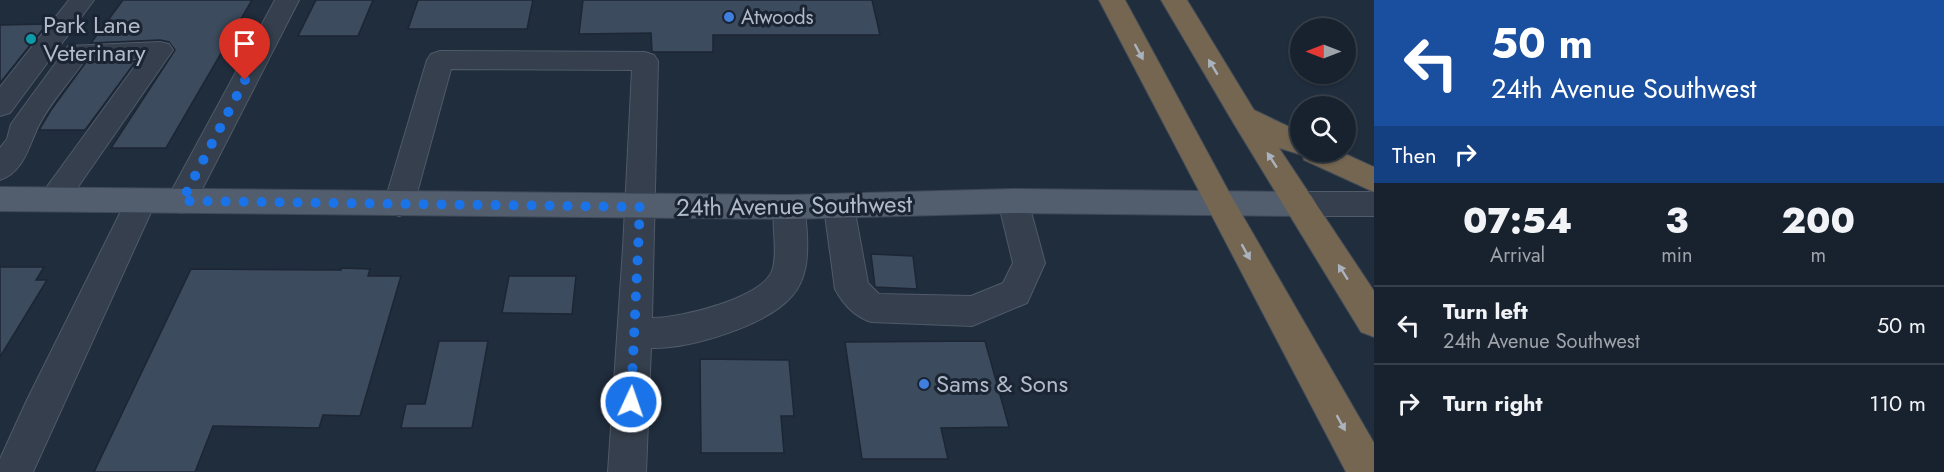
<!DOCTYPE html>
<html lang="en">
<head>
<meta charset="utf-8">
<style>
	body { margin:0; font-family:Jost,sans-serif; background:#212a36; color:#f1f3f6; height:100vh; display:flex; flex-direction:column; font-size:22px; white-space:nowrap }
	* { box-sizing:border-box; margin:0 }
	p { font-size:20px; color:#9fa4aa }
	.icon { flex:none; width:33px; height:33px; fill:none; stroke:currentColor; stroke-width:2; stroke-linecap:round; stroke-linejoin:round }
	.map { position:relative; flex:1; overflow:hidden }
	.panel { display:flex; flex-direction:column; background:#18222e; width:570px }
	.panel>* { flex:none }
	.top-card { background:#1a4fa0; color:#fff; overflow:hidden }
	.needle { width:39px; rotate:270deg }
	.fabs { position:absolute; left:1290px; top:18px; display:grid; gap:12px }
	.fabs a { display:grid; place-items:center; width:66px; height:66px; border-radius:50%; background:#18222e; box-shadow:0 2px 4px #0004,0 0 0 2px #363f4a; font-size:30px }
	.pin { position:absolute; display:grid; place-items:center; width:51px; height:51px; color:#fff; margin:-62px -26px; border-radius:50% 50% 50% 0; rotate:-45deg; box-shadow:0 0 6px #0007 }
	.pin .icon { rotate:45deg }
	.me { position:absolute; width:66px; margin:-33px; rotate:3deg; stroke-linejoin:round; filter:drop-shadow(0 0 4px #0008) }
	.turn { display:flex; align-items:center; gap:21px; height:126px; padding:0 18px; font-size:27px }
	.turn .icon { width:78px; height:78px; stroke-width:2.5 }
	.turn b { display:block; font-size:42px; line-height:51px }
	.then { display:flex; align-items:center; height:57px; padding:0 18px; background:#0003; gap:12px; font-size:22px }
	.eta { display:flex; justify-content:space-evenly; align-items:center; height:102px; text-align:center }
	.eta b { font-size:36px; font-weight:800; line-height:42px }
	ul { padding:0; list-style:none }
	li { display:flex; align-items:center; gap:18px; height:78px; padding:0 18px; border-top:2px solid #363f4a }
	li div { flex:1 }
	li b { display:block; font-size:22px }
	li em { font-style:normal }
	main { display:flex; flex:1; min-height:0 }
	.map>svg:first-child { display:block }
	.building { fill:#3c4b5d; stroke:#1c2634; stroke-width:1.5 }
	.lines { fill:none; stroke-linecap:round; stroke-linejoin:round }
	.minor-casing { stroke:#505a68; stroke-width:2 }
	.major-casing { stroke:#3e4856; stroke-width:2 }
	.highway-casing { stroke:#404a58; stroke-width:2 }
	.minor { fill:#353f4d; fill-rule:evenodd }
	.major { fill:#525e6e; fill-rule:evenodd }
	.highway { fill:#746651; fill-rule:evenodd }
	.oneway { fill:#aab2bd }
	.route { stroke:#1a73e8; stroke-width:10; stroke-dasharray:0 18 }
	.shop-dot { fill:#3f7fe0; stroke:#1a2432; stroke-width:2 }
	.culture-dot { fill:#0f9aa8; stroke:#1a2432; stroke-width:2 }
	.labels { text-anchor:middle; stroke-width:6; stroke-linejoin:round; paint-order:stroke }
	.far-poi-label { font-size:20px; fill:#b0bac9; stroke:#1a2432; text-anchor:start }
	.poi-label { font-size:24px; fill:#b0bac9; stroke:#1a2432; text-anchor:start }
	.street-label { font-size:24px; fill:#b0bac9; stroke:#1a2432 }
</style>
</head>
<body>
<main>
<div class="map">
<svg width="1374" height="472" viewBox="0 0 1374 472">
	<rect width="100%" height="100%" fill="#202d3d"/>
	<path class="building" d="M 123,0 L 252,0 L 166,148 L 111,148 L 175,50 L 169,42 L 160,40 L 91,43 Z
		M 316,0 L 373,0 L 358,36 L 298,36 Z
		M 418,0 L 533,0 L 527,29 L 408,29 Z
		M 583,0 L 872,0 L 880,35 L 713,35 L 713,52 L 652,52 L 651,33 L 579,34 Z
		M 47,24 L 0,83 L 0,25 Z
		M 136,61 L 85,130 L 39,130 L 51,110 L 86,62 Z
		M 871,254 L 913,256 L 917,289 L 875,287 Z
		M 0,267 L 44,267 L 36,280 L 47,280 L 0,357 Z
		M 341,268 L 370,269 L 368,276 L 401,276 L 360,416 L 323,415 L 319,428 L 213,426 L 195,472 L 94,472 L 191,269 L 341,270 Z
		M 509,276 L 576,276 L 572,314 L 502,313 Z
		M 439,341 L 488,341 L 472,428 L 401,428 L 406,404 L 425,404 Z
		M 985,341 L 1009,427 L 941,428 L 948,459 L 862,459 L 845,342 Z
		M 700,359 L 789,360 L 794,416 L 781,416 L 784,453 L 701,453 Z"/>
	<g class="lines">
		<g class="minor-casing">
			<path id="minor" d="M 69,0 L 94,0 L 10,113 L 0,116 L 0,87 Z
				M 275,0 L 299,0 L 192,209 L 181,213 L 170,209 L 166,201 Z
				M 160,42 L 169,44 L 173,50 L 64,207 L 53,211 L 42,207 L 38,199 L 140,59 L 85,60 C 70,81 50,103 39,125 C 29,145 24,172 0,180 L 0,148 L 7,139 L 11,124 L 68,46 Z
				M 440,51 L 645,52 L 654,55 L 658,61 L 652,318 C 680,318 766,298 773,268 C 779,245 768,219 778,199 L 789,195 L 800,199 C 806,210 806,222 807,235 C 808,256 807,279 792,296 C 766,326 690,349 651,348 L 646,472 L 608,472 L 623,248 L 632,70 L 451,69 L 414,204 L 410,212 L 399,216 L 388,212 L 384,204 L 427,60 L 431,54 Z
				M 141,189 L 152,193 L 156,201 L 33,472 L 0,472 L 0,459 L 26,402 L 126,201 L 130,193 Z
				M 1013,189 L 1024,193 L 1028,201 L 1045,263 L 1027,303 L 972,326 L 871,322 C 855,317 843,304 835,289 L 824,207 L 828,199 L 839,195 L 850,199 L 854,207 L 868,283 L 879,294 L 971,296 L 1003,283 L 1013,263 L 998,201 L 1002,193 Z
				M 1300,192 L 1374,192 L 1374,216 L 1300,216 L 1289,212 L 1285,204 L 1289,196 Z"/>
		</g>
		<g class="major-casing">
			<path id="major" d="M 0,187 L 789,195 L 1013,189 L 1300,192 L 1311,195 L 1316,204 L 1311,213 L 1300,216 L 1013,213 L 789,219 L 0,211 Z"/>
		</g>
		<g class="highway-casing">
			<path id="highway" d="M 1099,0 L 1125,0 L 1229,192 L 1374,443 L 1374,472 L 1346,472 Z
				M 1161,0 L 1187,0 L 1254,110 L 1300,132 L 1300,152 L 1341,152 L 1374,167 L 1374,192 L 1304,160 L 1302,155 L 1279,148 L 1374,291 L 1374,337 L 1361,332 L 1234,124 Z"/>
		</g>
		<use href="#minor" class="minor"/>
		<use href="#major" class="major"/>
		<use href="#highway" class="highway"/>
	</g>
	<defs><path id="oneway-solid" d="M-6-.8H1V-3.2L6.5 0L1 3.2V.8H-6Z" transform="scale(1.5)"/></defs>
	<g class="oneway">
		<use href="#oneway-solid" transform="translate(1139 52) rotate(62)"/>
		<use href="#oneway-solid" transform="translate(1213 67) rotate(-121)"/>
		<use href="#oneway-solid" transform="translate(1272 160) rotate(-123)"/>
		<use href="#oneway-solid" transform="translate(1246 252) rotate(61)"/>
		<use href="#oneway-solid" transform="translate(1343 272) rotate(-122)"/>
		<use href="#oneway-solid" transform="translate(1341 423) rotate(61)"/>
	</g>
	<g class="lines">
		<path class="route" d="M 245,80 L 182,201 L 640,207 L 631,402"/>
	</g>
	<g class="shop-dot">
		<circle cx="729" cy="17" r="6"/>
		<circle cx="924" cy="384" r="6"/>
	</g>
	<circle class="culture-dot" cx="31" cy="39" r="6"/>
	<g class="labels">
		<g class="far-poi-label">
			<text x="741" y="24">Atwoods</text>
		</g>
		<g class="poi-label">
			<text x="43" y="33">Park Lane<tspan x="43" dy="28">Veterinary</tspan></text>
			<text x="936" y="392">Sams &amp; Sons</text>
		</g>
		<g class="street-label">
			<text transform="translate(794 206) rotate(-1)" y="8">24th Avenue Southwest</text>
		</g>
	</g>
</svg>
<div class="fabs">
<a><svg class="needle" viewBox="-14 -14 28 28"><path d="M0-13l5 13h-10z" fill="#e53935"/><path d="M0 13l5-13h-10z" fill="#9fa4aa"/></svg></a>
<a><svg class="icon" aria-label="search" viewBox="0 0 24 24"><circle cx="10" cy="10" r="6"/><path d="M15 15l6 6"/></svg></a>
</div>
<div class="pin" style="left:245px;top:80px;background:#d93025"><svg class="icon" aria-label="arrive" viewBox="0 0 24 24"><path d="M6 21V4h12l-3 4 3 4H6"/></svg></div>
<svg class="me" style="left:631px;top:402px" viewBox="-20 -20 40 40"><circle r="17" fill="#1a73e8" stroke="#fff" stroke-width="3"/><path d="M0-11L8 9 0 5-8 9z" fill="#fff"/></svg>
</div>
<section class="panel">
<div class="top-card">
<div class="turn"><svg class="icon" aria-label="left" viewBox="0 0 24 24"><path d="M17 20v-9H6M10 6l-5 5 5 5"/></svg><div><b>50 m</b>24th Avenue Southwest</div></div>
<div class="then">Then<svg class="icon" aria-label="right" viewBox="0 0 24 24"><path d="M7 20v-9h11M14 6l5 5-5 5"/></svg></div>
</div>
<div class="eta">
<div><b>07:54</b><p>Arrival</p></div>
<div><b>3</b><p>min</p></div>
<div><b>200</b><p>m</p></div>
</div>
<ul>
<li><svg class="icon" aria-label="left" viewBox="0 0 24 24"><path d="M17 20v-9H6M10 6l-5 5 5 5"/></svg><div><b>Turn left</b><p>24th Avenue Southwest</p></div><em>50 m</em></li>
<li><svg class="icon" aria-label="right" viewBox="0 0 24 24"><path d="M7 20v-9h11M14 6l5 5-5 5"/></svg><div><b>Turn right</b></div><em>110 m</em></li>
</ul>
</section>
</main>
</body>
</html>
